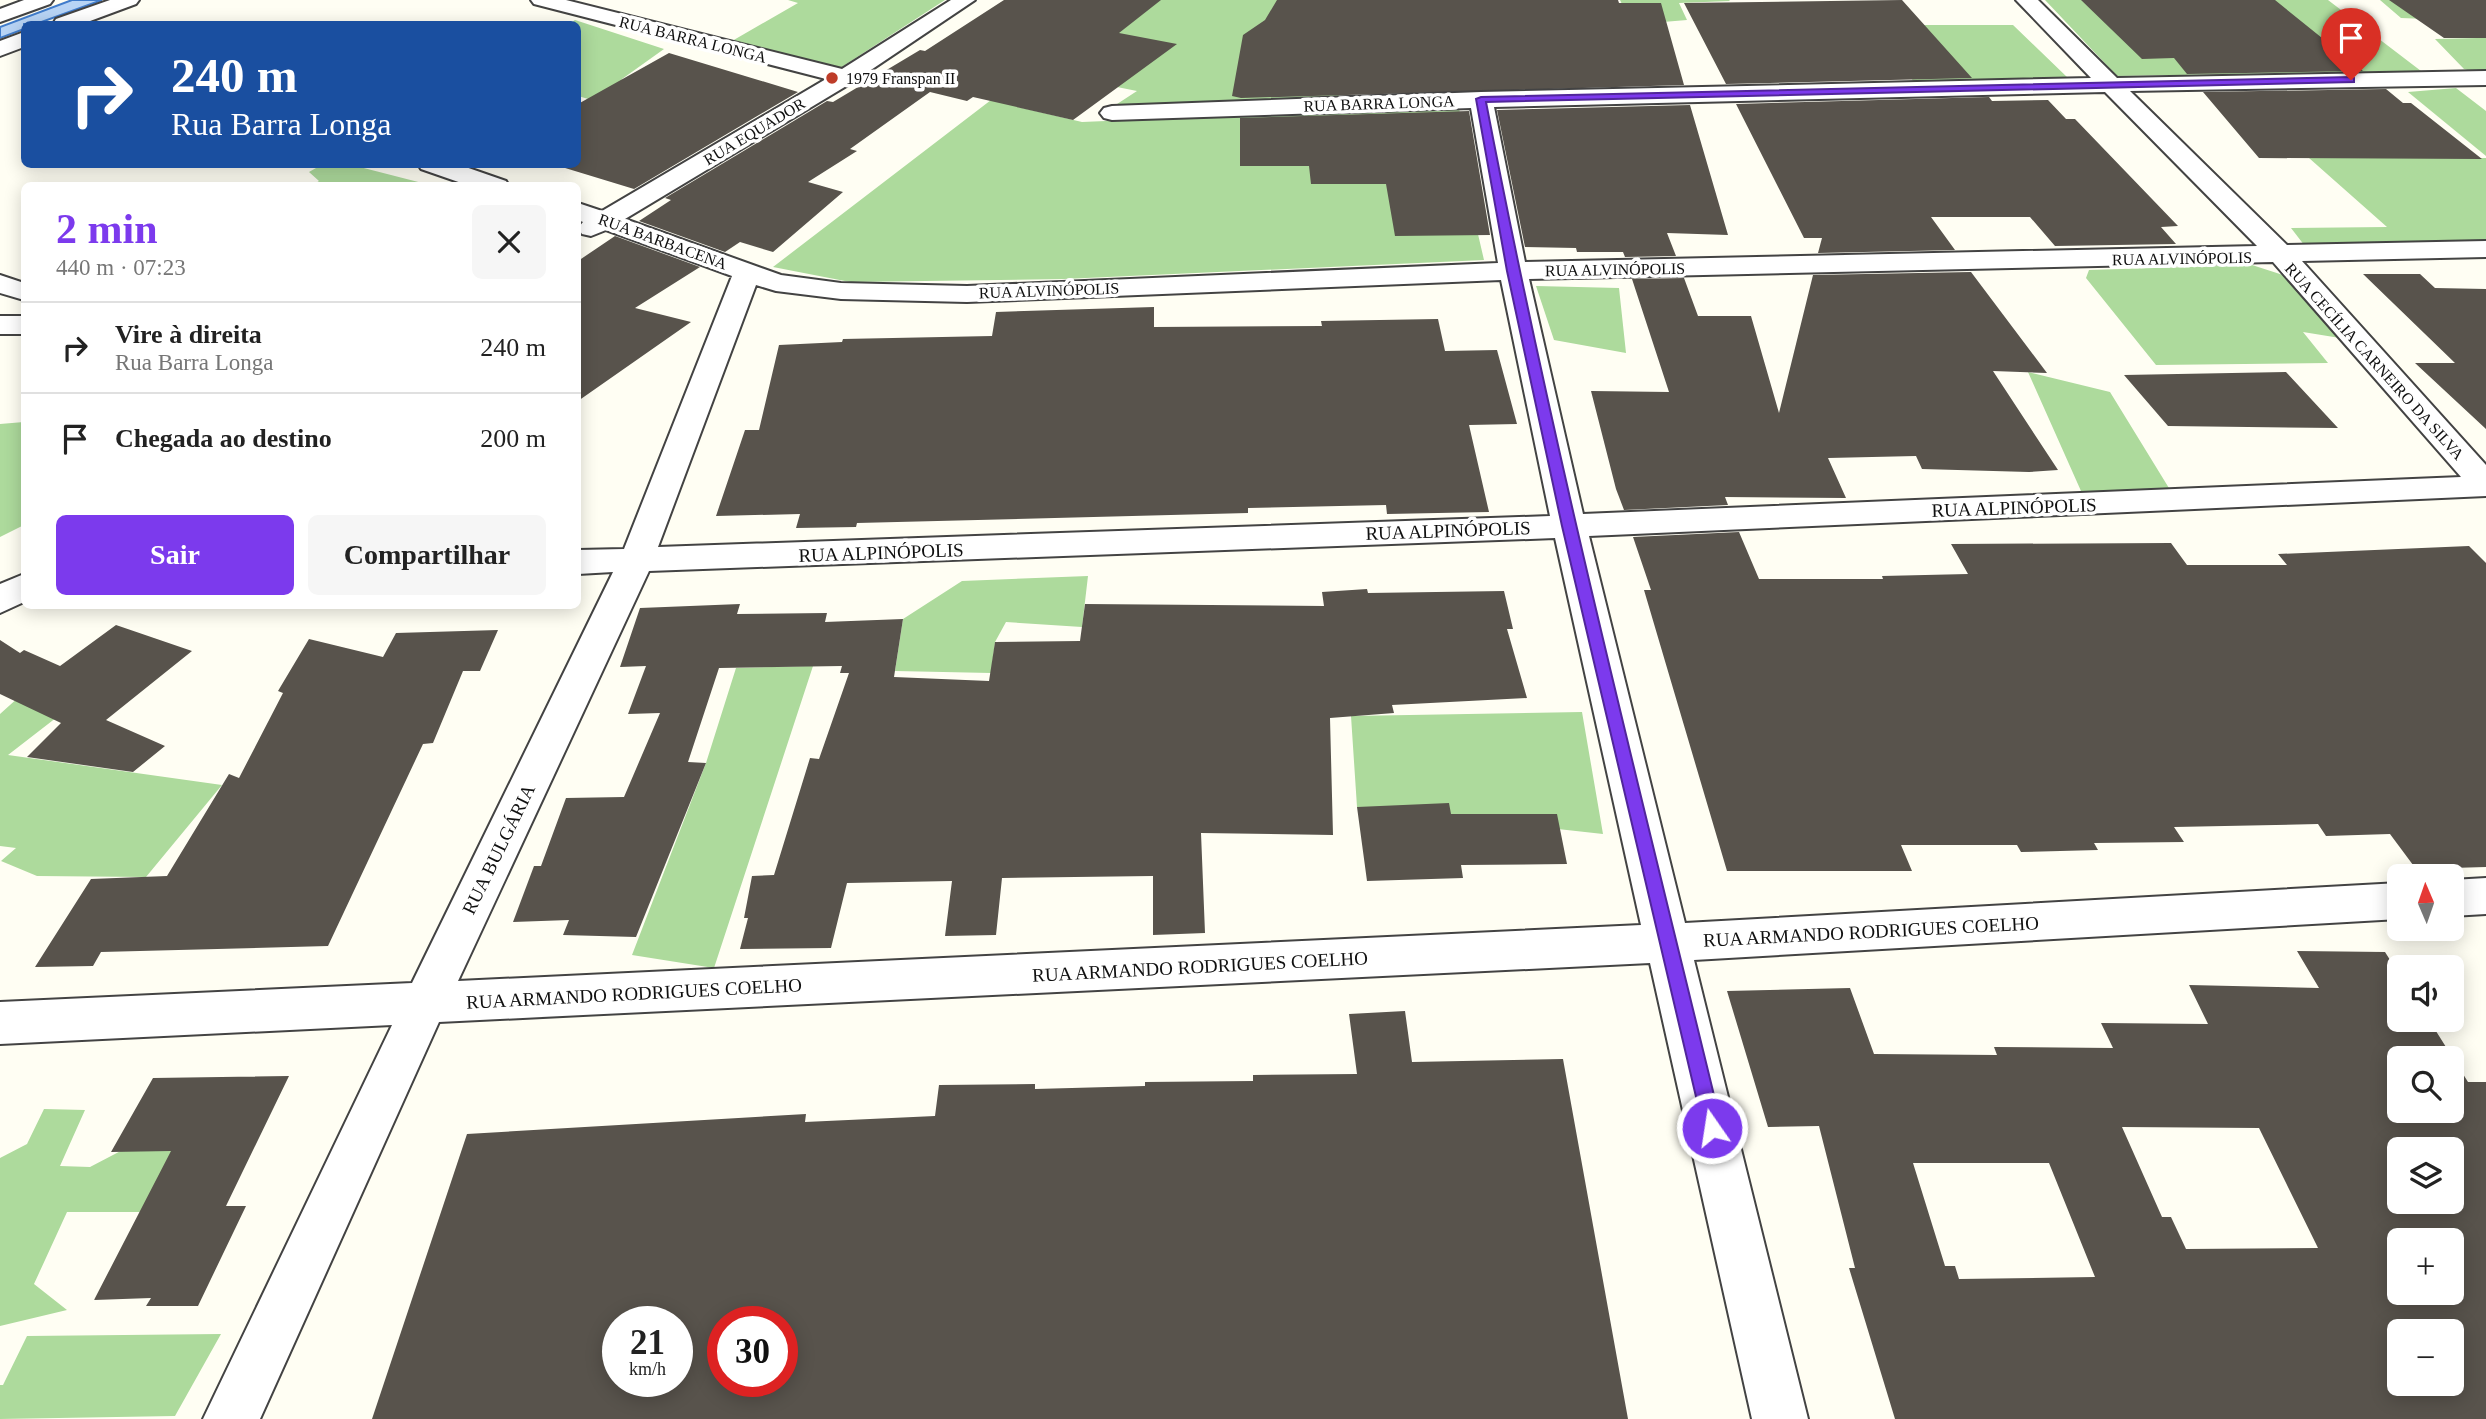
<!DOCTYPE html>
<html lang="pt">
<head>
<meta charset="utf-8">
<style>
	body { margin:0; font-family:Georgia,serif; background:#f6f6f6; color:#222; height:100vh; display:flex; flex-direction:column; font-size:26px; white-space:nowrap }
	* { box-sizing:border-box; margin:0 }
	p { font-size:23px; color:#767676 }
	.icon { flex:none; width:38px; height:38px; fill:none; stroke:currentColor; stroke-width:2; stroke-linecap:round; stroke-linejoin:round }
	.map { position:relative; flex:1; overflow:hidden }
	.sheet { position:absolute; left:21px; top:182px; width:560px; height:427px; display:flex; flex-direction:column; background:#fff; border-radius:10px; box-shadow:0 4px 18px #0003 }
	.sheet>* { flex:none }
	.top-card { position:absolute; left:21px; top:21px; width:560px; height:147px; border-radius:10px; box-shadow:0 4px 18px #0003; background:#1a4fa0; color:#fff; overflow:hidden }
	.needle { width:46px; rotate:358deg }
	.fabs { position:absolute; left:2387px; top:864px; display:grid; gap:14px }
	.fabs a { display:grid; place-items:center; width:77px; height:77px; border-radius:10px; background:#fff; box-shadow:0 4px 18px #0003; font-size:35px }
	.speed { position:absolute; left:602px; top:1306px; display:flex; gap:14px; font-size:35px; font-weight:700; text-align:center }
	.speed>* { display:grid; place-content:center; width:91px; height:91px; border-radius:50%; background:#fff; box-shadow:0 4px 18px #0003; line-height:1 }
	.speed small { font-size:18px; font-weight:400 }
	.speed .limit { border:10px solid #d22; background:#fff; color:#111 }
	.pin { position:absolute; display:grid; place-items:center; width:60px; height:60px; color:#fff; margin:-72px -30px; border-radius:50% 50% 50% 0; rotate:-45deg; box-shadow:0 0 7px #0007 }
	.pin .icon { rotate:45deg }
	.me { position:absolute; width:77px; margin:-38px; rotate:347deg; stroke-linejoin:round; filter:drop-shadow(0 0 5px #0008) }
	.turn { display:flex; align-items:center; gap:24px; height:147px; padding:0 35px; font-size:32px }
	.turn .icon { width:91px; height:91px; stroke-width:2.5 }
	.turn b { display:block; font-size:49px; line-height:60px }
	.round { display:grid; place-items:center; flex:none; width:74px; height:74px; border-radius:10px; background:#f6f6f6 }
	.overview { display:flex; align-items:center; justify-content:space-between; height:119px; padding:0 35px }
	h1 { font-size:42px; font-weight:700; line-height:52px; color:#7c3aed }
	.button { display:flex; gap:14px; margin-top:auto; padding:14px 35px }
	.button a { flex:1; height:80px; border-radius:10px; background:#7c3aed; color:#fff; font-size:28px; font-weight:700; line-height:80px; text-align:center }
	.button a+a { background:#f6f6f6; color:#222 }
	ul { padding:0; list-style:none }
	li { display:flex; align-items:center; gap:21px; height:91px; padding:0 35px; border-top:2px solid #e0e0e0 }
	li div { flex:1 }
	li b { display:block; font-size:26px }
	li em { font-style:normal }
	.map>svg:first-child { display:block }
	.forest { fill:#adda9c }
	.water { fill:#b8d4f5; stroke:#407ccb; stroke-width:2 }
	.building { fill:#58534c; fill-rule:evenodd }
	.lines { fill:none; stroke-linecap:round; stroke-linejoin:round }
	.minor-casing { stroke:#434343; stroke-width:4 }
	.minor { fill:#fff; fill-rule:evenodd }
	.route { fill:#7c3aed; stroke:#51269a; stroke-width:2 }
	.poi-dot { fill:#be3c29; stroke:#fff; stroke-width:2.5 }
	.labels { text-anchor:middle; stroke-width:7; stroke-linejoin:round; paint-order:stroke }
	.far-street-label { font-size:16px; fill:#101010; stroke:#fff }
	.far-poi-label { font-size:16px; fill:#101010; stroke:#fff; text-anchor:start }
	.street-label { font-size:19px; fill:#101010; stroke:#fff }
</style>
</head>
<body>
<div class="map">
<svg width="2486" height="1419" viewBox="0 0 2486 1419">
	<rect width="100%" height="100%" fill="#fffef3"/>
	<path class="forest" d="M 788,0 L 945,0 L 834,72 L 732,41 L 798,3 Z
		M 1090,0 L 1335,0 L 1339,99 L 1114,106 L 1137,91 L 1102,84 Z
		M 1620,0 L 1729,0 L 1730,1 L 1679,3 L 1687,20 L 1663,22 L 1625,10 Z
		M 2045,0 L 2328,0 L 2421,71 L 2117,76 Z
		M 2380,0 L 2451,0 L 2486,8 L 2486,75 L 2464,69 L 2435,39 L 2477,38 L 2452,20 L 2401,18 Z
		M 575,20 L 664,49 L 622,79 L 609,105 L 578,96 L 578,24 L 569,24 Z
		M 1880,25 L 2013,25 L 2068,78 L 1913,81 Z
		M 1008,87 L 1018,107 L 1082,122 L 1459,106 L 1468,191 L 1484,260 L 1064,279 L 850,282 L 773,267 Z
		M 2456,88 L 2486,111 L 2486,156 L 2408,92 Z
		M 2309,158 L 2486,158 L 2486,243 L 2308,250 L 2291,228 L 2387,227 Z
		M 323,164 L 352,165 L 430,185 L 313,185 L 319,181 L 309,172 Z
		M 2252,265 L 2283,275 L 2346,339 L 2303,332 L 2328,363 L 2156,365 L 2086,278 L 2089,270 Z
		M 1536,286 L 1619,288 L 1626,353 L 1554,340 Z
		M 2028,372 L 2110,392 L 2172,493 L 2081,491 Z
		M 24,422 L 24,525 L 0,537 L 0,424 Z
		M 1088,576 L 1082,627 L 1006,622 L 995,642 L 991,673 L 895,671 L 903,619 L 962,581 Z
		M 813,666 L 714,968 L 632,955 L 706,763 L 736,668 Z
		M 20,696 L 61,714 L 8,755 L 222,785 L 146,877 L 37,876 L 1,861 L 16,848 L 0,846 L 0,714 Z
		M 1582,712 L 1603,834 L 1357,807 L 1351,716 Z
		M 44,1109 L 85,1110 L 60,1166 L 90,1167 L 157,1132 L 222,1141 L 160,1212 L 67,1212 L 34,1284 L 67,1310 L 0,1326 L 0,1158 L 27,1144 Z
		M 221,1334 L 175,1416 L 0,1419 L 0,1385 L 3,1385 L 27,1336 Z"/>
	<path class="water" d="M 72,0 L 102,0 L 36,24 L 24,24 L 24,29 L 0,38 L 0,27 Z"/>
	<path class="building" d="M 1004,0 L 1161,0 L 1119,33 L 1177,44 L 1073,120 L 973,97 L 967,101 L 930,92 L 850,149 L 857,151 L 808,182 L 843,192 L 773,252 L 740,242 L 725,252 L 639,221 L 671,200 L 665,198 L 827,101 L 833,102 L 920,50 L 925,51 Z
		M 1277,0 L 1618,0 L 1619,3 L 1661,3 L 1684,85 L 1241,98 L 1232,96 L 1243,35 L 1265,20 Z
		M 1902,0 L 1972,78 L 1726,84 L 1684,3 Z
		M 2081,0 L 2275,0 L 2363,71 L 2187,74 L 2174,58 L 2142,59 Z
		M 2389,0 L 2486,0 L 2486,38 L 2444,38 Z
		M 669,53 L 798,92 L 634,189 L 552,164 L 578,164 L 578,104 Z
		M 2386,89 L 2403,103 L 2411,103 L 2482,159 L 2259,158 L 2203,92 Z
		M 1989,97 L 1992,101 L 2048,100 L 2066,119 L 2075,119 L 2178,226 L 2161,227 L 2176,244 L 2055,246 L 2030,217 L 1931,217 L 1955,250 L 1818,253 L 1822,238 L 1804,238 L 1736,104 Z
		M 1690,105 L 1728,235 L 1667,233 L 1676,256 L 1625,257 L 1623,252 L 1577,252 L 1576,248 L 1525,247 L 1497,110 Z
		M 1469,111 L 1490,235 L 1395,236 L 1386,184 L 1311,184 L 1309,166 L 1240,166 L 1240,118 Z
		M 615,236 L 700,267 L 635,308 L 691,322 L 578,401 L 578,261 Z
		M 1971,272 L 2047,373 L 1993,371 L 2058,470 L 2029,472 L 1922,469 L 1916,456 L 1828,458 L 1846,498 L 1725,497 L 1728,505 L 1624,510 L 1616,489 L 1591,391 L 1669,392 L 1632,279 L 1684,278 L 1698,316 L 1751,316 L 1779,413 L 1813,275 Z
		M 2363,274 L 2420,274 L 2435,288 L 2486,289 L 2486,429 L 2415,363 L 2455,363 Z
		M 1154,307 L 1154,327 L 1322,326 L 1321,321 L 1438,319 L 1445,351 L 1497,350 L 1517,424 L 1469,425 L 1489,512 L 1387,514 L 1386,505 L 1248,508 L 1248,513 L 857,523 L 856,527 L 796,528 L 800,514 L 716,516 L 745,430 L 759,430 L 779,345 L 842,342 L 843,339 L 992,336 L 996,312 Z
		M 2286,372 L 2338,428 L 2168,426 L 2124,375 Z
		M 1739,532 L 1759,579 L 1883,579 L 1882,576 L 1968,574 L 1951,544 L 2171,543 L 2187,565 L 2287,565 L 2278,554 L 2469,546 L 2486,563 L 2486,867 L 2416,869 L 2390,834 L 2326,836 L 2318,824 L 2174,827 L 2184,842 L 2094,843 L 2098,850 L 2021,852 L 2017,845 L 1901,845 L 1912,871 L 1727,871 L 1644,590 L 1651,590 L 1633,537 Z
		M 1367,589 L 1368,593 L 1504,591 L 1513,629 L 1507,629 L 1527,698 L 1392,705 L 1394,713 L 1330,718 L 1333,835 L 1201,833 L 1205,933 L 1153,935 L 1153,876 L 1002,878 L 996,935 L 945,936 L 952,881 L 847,883 L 831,948 L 740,949 L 748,918 L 744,918 L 752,876 L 774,875 L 810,758 L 819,759 L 849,673 L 840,673 L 842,666 L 719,668 L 688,762 L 706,763 L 636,937 L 563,935 L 569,920 L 513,922 L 534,866 L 541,866 L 566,798 L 624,797 L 660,713 L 628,714 L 646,666 L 620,667 L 640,608 L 740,604 L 737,614 L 827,613 L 825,622 L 903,619 L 894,677 L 989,681 L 995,642 L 1080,641 L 1085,604 L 1324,606 L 1322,592 Z
		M 116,625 L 192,651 L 106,720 L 165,746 L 133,772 L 27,757 L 61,723 L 0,694 L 0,640 L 20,653 L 24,650 L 60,666 Z
		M 498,630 L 480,671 L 463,671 L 433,743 L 423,744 L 328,946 L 101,952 L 93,966 L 35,967 L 91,879 L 167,876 L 229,774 L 239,778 L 283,693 L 278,691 L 309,639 L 383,657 L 396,633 Z
		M 1449,803 L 1451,814 L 1557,814 L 1567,864 L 1461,865 L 1463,878 L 1367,881 L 1357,807 Z
		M 2297,951 L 2385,952 L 2399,974 L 2399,1020 L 2429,1020 L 2468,1082 L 2486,1082 L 2486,1419 L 1895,1419 L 1849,1268 L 1855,1268 L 1819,1126 L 1768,1127 L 1727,991 L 1850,988 L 1874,1054 L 1997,1055 L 1994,1047 L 2113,1048 L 2101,1023 L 2208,1024 L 2189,985 L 2319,988 ZM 2399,1059 L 2452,1059 L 2452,1111 L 2399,1111 ZM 2122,1127 L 2259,1128 L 2318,1248 L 2186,1249 L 2171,1217 L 2162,1217 ZM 2399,1150 L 2452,1150 L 2452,1202 L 2399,1202 ZM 1913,1163 L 2049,1163 L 2095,1277 L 1959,1279 L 1955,1266 L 1945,1266 ZM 2399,1241 L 2452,1241 L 2452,1293 L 2399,1293 ZM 2399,1332 L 2452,1332 L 2452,1384 L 2399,1384 Z
		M 1405,1011 L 1412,1062 L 1563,1059 L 1628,1419 L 372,1419 L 467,1134 L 806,1114 L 805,1122 L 935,1116 L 939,1085 L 1035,1084 L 1035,1089 L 1145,1086 L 1145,1082 L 1253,1081 L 1253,1075 L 1357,1074 L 1349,1014 ZM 618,1321 L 677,1321 L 677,1381 L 618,1381 ZM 723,1321 L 782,1321 L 782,1381 L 723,1381 Z
		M 289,1076 L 226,1206 L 246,1206 L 198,1306 L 146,1306 L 151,1298 L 94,1300 L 171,1151 L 111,1152 L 153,1078 Z"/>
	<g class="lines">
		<g class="minor-casing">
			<path id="minor" d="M 24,0 L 53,0 L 50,4 L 0,22 L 0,9 Z
				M 110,0 L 139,0 L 136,4 L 82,24 L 53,24 L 56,19 Z
				M 531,0 L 566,0 L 842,69 L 951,0 L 975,0 L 853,82 L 625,219 L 781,275 L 841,283 L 967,286 L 1498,263 L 1471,108 L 1112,120 L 1104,118 L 1100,113 L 1104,108 L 1112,106 L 1481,92 L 2091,78 L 2016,0 L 2038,0 L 2117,78 L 2486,71 L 2486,85 L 2130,91 L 2287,245 L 2486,241 L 2486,257 L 2302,261 L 2486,465 L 2486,496 L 1589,536 L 1685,923 L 2399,883 L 2399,919 L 1694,960 L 1808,1419 L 1752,1419 L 1650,963 L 439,1022 L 260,1419 L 203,1419 L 392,1025 L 0,1044 L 0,1002 L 412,983 L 613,572 L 578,574 L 578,550 L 624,549 L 732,276 L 606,230 L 591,236 L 582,234 L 578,228 L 583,222 L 578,220 L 578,203 L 602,211 L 826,79 L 534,4 ZM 2105,92 L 2257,246 L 1525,262 L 1494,107 ZM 2273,262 L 2461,477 L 1583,514 L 1529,279 ZM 1501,280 L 1550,516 L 658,547 L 756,285 L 776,291 L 841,299 L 967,302 ZM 1555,538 L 1641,925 L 458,981 L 649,571 Z
				M 24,32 L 24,47 L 0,56 L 0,41 Z
				M 418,164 L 457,164 L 506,181 L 509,186 L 470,186 L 421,169 Z
				M 0,275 L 24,283 L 24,300 L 0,293 Z
				M 0,316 L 24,316 L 24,334 L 0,334 Z
				M 24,574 L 24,602 L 0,613 L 0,584 Z
				M 2486,878 L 2486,914 L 2452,916 L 2452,880 Z"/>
		</g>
		<use href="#minor" class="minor"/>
	</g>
	<path class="route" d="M 2351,77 L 2354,78 L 2354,82 L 1486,102 C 1552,447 1639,787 1722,1128 L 1719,1135 L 1712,1138 L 1705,1135 L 1562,526 L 1507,271 L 1476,99 L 1481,97 Z"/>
	<circle class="poi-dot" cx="832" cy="78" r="7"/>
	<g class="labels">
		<g class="far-street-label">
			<text transform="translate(693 39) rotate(14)" y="6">RUA BARRA LONGA</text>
			<text transform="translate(1379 103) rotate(-2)" y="6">RUA BARRA LONGA</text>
			<text transform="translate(754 131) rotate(-31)" y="6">RUA EQUADOR</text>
			<text transform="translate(663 241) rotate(20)" y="6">RUA BARBACENA</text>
			<text transform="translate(2182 258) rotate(-1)" y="6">RUA ALVINÓPOLIS</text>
			<text transform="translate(1615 269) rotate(-1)" y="6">RUA ALVINÓPOLIS</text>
			<text transform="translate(1049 290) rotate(-2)" y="6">RUA ALVINÓPOLIS</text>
			<text transform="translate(2375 361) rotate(48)" y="6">RUA CECÍLIA CARNEIRO DA SILVA</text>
		</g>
		<g class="far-poi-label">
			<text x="846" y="84">1979 Franspan II</text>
		</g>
		<g class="street-label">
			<text transform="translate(2014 507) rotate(-2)" y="7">RUA ALPINÓPOLIS</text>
			<text transform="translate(1448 530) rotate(-2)" y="7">RUA ALPINÓPOLIS</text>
			<text transform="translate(881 552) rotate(-2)" y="7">RUA ALPINÓPOLIS</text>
			<text transform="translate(498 849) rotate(-64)" y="7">RUA BULGÁRIA</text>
			<text transform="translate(1871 931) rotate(-3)" y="7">RUA ARMANDO RODRIGUES COELHO</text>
			<text transform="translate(1200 966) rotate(-3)" y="7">RUA ARMANDO RODRIGUES COELHO</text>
			<text transform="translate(634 993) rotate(-3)" y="7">RUA ARMANDO RODRIGUES COELHO</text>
		</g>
	</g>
</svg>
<div class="fabs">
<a><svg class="needle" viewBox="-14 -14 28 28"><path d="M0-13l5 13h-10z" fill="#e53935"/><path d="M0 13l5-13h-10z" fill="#767676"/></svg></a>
<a><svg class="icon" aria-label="sound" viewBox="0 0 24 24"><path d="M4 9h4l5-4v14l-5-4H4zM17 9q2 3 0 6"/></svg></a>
<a><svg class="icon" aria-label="search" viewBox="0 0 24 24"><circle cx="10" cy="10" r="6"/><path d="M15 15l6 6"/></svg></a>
<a><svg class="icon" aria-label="layers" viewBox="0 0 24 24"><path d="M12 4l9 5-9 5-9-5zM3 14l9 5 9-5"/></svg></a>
<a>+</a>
<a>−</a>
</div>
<div class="speed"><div>21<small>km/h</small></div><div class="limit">30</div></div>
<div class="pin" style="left:2351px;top:80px;background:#d93025"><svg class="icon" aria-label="arrive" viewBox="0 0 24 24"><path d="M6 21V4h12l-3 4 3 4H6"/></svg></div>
<svg class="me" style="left:1712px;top:1128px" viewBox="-20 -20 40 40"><circle r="17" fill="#7c3aed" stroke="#fff" stroke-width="3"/><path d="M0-11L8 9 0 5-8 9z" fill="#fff"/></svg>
<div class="top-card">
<div class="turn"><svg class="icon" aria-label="right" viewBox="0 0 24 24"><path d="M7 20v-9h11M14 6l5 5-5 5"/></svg><div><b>240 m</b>Rua Barra Longa</div></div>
</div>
<section class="sheet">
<div class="overview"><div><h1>2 min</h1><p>440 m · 07:23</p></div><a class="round"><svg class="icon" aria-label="close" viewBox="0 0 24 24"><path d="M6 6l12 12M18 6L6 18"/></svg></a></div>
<ul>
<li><svg class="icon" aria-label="right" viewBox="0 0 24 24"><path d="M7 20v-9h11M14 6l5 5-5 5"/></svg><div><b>Vire à direita</b><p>Rua Barra Longa</p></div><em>240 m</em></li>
<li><svg class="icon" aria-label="arrive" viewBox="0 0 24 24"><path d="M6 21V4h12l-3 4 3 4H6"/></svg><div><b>Chegada ao destino</b></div><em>200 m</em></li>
</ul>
<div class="button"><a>Sair</a><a>Compartilhar</a></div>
</section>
</div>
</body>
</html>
